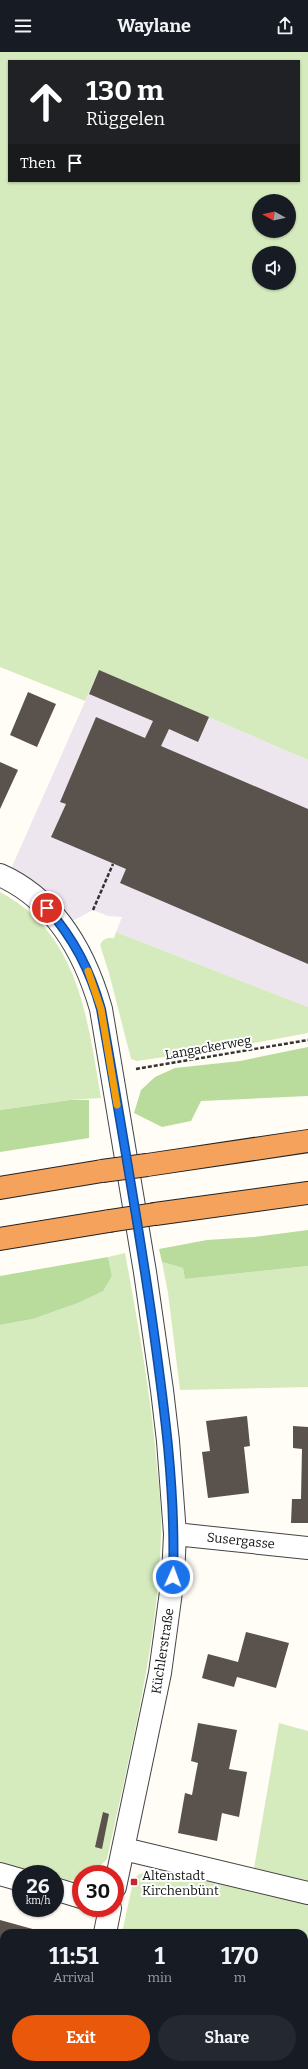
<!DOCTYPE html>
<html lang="en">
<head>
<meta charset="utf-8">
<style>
	body { margin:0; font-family:Bitter,serif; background:#242831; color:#f1f3f6; height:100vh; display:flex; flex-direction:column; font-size:15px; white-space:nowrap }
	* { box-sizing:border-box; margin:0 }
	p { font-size:13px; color:#9ea1a6 }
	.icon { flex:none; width:22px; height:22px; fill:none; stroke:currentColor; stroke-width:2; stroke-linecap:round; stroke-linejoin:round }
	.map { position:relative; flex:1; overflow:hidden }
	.details { position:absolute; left:0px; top:1877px; width:308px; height:140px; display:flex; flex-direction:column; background:#171b24; border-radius:12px 12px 0 0; box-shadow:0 1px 3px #0004 }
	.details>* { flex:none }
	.banner { position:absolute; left:8px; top:8px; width:292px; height:122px; border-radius:0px; box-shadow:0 1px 3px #0004; background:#202124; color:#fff; overflow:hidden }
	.needle { width:26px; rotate:278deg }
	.fabs { position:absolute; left:252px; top:142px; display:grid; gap:8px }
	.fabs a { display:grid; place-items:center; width:44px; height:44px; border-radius:50%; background:#171b24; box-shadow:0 1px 3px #0004; font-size:20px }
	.speed { position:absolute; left:12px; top:1813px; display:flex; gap:8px; font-size:20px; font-weight:700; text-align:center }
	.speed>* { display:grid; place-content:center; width:52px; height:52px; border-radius:50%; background:#171b24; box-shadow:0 1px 3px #0004; line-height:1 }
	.speed small { font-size:10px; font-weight:400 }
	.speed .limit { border:6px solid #d22; background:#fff; color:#111 }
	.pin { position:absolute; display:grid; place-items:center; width:34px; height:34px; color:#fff; margin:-17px; border:2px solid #fff; border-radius:50%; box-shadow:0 1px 4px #0007 }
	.me { position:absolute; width:44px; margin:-22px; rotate:2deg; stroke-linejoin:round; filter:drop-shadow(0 0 3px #0008) }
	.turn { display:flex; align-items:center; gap:14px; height:84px; padding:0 12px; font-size:18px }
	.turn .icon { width:52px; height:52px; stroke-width:2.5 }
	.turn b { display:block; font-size:28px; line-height:34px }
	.then { display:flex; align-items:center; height:38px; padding:0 12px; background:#0003; gap:8px; font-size:15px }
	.eta { display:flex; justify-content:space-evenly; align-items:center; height:68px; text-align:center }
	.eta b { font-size:24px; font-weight:700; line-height:28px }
	.primary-button { display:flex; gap:8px; margin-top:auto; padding:8px 12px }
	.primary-button a { flex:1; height:46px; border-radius:24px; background:#ea580c; color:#fff; font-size:16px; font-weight:700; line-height:46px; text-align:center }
	.primary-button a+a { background:#242831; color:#f1f3f6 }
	header { display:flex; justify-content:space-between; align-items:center; height:52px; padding:0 12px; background:#171b24; font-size:18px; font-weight:700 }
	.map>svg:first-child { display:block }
	.industrial { fill:#eee6ef }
	.green { fill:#d5ebbd; fill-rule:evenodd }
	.forest { fill:#b9dc9c }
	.building { fill:#5a524d }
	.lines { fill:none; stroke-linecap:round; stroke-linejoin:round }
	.minor-casing { stroke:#444; stroke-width:24 }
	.highway-casing { stroke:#222; stroke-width:24 }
	.path { stroke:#333; stroke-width:2.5; stroke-dasharray:4 2; stroke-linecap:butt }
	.minor { stroke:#fff; stroke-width:22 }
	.highway { stroke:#f5a25d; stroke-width:22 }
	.highway-bridge-casing { stroke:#222; stroke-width:24; stroke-linecap:butt }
	.highway-bridge { stroke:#f5a25d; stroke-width:22 }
	.route-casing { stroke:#114b97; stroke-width:10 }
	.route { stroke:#1a73e8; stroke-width:7 }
	.slow { stroke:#f59e0b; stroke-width:7 }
	.poi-dot { fill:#c4262e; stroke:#fff; stroke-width:1.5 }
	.labels { text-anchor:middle; stroke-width:4; stroke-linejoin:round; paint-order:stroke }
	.street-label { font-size:13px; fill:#111; stroke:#fff }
	.poi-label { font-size:13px; fill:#111; stroke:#fff; text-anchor:start }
</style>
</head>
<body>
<header><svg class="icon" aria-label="menu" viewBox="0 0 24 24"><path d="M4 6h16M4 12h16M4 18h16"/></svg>Waylane<svg class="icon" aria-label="share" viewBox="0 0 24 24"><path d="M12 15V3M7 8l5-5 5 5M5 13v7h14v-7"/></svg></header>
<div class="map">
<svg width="308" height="2017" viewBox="0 0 308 2017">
	<rect width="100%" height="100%" fill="#fffdf5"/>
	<path class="industrial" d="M 99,618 L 308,708 L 308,955 L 116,880 L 122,865 L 108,864 L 93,858 L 63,874 L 7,826 Z"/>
	<path class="green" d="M 0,0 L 308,0 L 308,708 L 99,618 L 85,649 L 0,615 ZM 9,9 L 299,9 L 299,129 L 9,129 ZM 259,149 L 289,149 L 289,179 L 259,179 ZM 259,201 L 289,201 L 289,231 L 259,231 Z
		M 0,840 C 80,883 87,966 101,1046 L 70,1048 L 0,1058 Z
		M 116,880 L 308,955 L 308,981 L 226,996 L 137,1009 L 131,1007 L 109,921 L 100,893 C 103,886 107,886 114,886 Z
		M 125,1201 C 138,1272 151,1343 157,1415 C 159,1437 162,1460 161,1482 C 158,1592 130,1700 107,1807 L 92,1822 L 81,1822 L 81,1827 L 67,1829 L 55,1826 L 55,1822 L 44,1822 L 0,1810 L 0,1273 L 33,1267 L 78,1251 L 102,1239 L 112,1224 L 108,1205 Z
		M 162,1210 L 183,1216 L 185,1227 L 308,1214 L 308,1335 L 180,1338 L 168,1241 Z
		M 279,1671 L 308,1679 L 308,1832 L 254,1816 Z
		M 156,1815 L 308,1847 L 308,2017 L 161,2017 L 163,2013 L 304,2013 L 304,1881 L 122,1881 L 133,1830 L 138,1823 Z"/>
	<path class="forest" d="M 308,995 L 308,1044 L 201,1049 L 191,1069 L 162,1075 L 134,1061 L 141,1038 L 155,1025 L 175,1016 L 240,1009 Z
		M 70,1048 L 89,1048 L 89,1086 L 0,1100 L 0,1058 Z
		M 308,1178 L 308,1214 L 185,1227 L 183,1216 L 162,1210 L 159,1197 L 207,1188 L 254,1185 Z
		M 108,1205 L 112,1224 L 103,1239 L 78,1251 L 33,1267 L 0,1273 L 0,1224 Z"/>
	<path class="building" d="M 99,618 L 209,665 L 198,690 L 169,677 L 161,694 L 308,757 L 308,912 L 120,831 L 126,817 L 51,785 L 66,752 L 60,750 L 96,665 L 145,686 L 153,669 L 89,642 Z
		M 28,640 L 56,652 L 37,695 L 10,683 Z
		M 0,710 L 18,718 L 0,757 Z
		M 247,1364 L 250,1394 L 244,1395 L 249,1441 L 208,1446 L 202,1400 L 210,1399 L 206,1369 Z
		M 293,1374 L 308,1375 L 308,1471 L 291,1471 L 292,1447 L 301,1447 L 302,1397 L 293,1396 Z
		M 246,1580 L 289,1591 L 276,1636 L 237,1625 L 234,1635 L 202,1626 L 208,1602 L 238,1610 Z
		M 198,1671 L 237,1678 L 229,1717 L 247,1720 L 239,1765 L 222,1761 L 217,1789 L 178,1781 L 185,1741 L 192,1743 L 196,1721 L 198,1711 L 191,1709 Z
		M 103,1760 L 109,1762 L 102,1797 L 95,1795 Z
		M 0,1868 L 47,1881 L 4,1881 L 4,1914 L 0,1913 Z
		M 131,2013 L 163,2013 L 161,2017 L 143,2017 Z"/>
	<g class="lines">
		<g class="minor-casing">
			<path id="minor" d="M 0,823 C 56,848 85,901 101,957 L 145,1220 L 162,1338 L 168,1389 L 175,1482 L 173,1525 L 160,1621 L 115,1835
				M 175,1482 L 308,1496
				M 124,1797 L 308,1841
				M 0,1822 L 21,1828
				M 55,1837 L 81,1845
				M 105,1881 L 110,1856
				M 76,2017 L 77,2013"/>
		</g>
		<g class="highway-casing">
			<path id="highway" d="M 147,1113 L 308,1089
				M 0,1136 L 102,1119
				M 155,1162 L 308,1141
				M 0,1187 L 109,1169"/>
		</g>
		<path class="path" d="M 93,858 L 113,812
			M 136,1017 L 308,988"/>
		<use href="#minor" class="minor"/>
		<use href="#highway" class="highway"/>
		<g class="highway-bridge-casing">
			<path id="highway-bridge" d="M 102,1119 L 147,1113
				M 109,1169 L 155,1162"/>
		</g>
		<use href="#highway-bridge" class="highway-bridge"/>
	</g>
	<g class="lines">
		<g class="route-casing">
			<path id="route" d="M 47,856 C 74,887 90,918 101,957 C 119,1060 137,1163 152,1267 C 164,1353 176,1438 173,1525"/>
		</g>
		<use href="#route" class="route"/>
		<path class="slow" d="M 88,919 L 101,957 L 117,1053"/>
	</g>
	<rect class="poi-dot" x="130" y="1826" width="8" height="8" rx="2"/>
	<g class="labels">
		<g class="street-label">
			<text transform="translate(208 995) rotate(-10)" y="5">Langackerweg</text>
			<text transform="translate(241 1488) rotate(6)" y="5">Susergasse</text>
			<text transform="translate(162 1599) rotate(-81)" y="5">Küchlerstraße</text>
		</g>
		<g class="poi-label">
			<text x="142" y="1828">Altenstadt<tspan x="142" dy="15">Kirchenbünt</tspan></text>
		</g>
	</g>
</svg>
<div class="fabs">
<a><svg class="needle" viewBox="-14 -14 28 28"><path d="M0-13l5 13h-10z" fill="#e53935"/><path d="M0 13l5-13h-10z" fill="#9ea1a6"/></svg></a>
<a><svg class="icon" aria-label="sound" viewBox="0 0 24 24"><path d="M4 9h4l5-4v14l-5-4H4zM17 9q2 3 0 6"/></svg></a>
</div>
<div class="speed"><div>26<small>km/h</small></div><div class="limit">30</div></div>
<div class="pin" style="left:47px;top:856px;background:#d93025"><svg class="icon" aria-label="arrive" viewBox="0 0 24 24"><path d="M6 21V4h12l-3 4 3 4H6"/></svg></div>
<svg class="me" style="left:173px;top:1525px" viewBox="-20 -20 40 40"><circle r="17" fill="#1a73e8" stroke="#fff" stroke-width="3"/><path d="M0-11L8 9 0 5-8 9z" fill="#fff"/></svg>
<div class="banner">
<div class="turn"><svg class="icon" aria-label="ahead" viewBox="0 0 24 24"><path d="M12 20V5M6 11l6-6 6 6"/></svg><div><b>130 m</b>Rüggelen</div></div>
<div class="then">Then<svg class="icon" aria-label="arrive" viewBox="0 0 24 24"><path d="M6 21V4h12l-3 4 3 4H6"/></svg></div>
</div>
<section class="details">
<div class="eta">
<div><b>11:51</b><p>Arrival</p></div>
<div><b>1</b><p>min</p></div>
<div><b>170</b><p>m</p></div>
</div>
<div class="primary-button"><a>Exit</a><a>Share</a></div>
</section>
</div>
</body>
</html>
